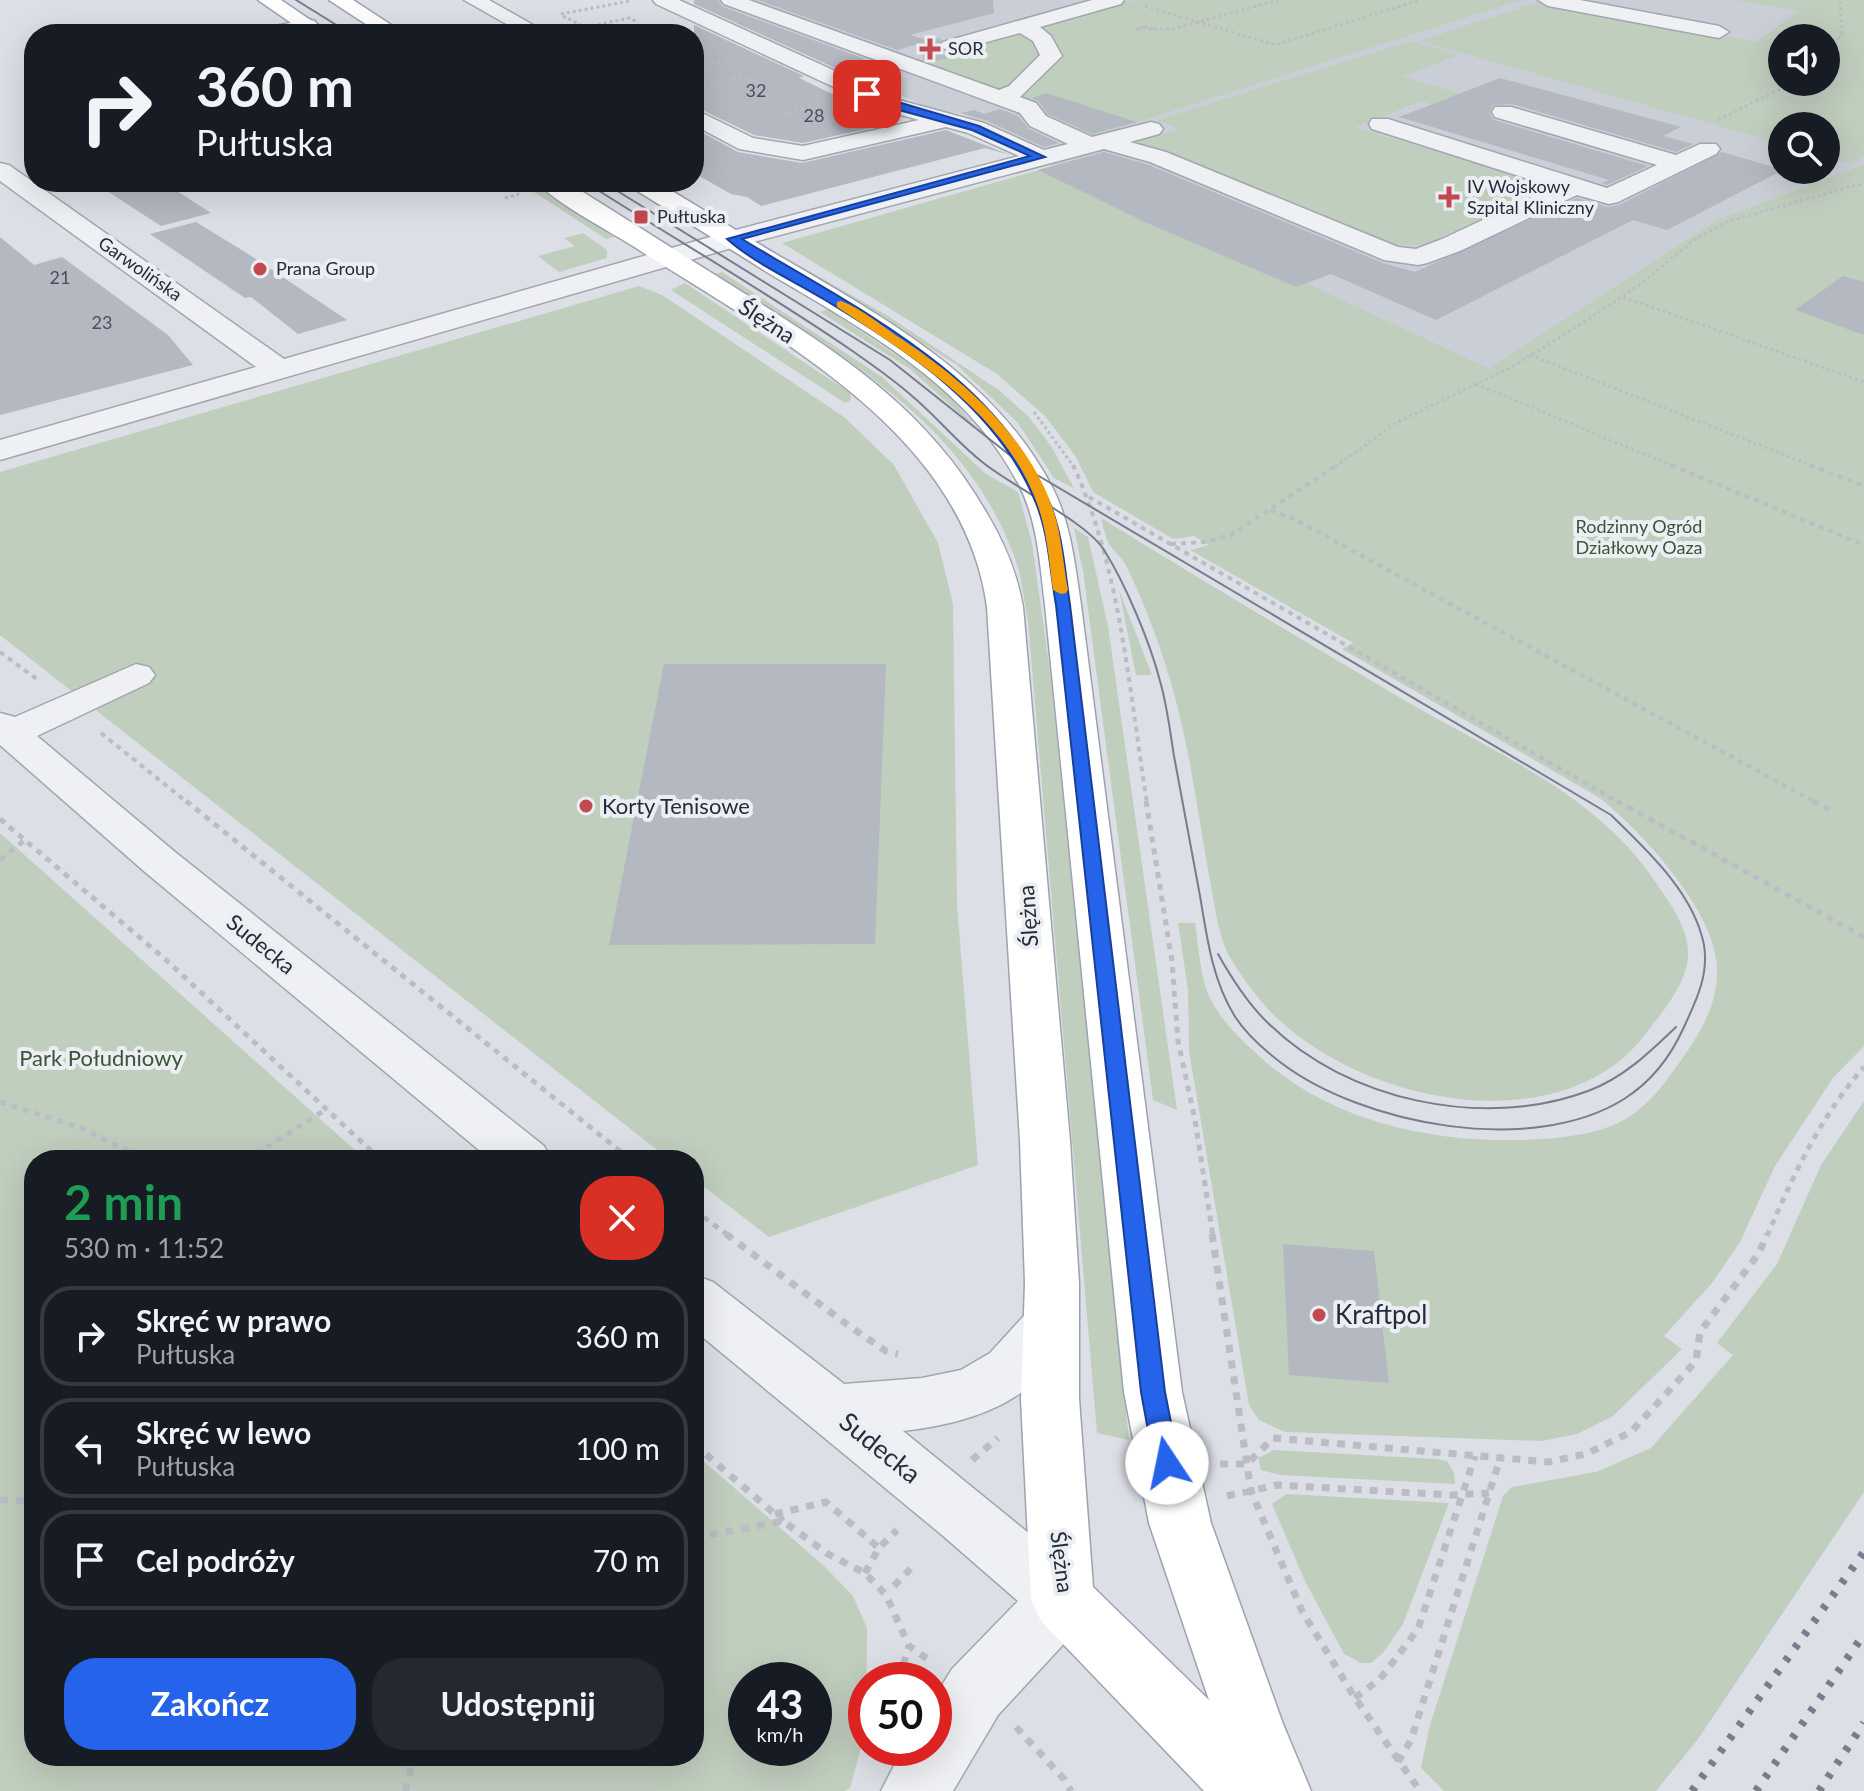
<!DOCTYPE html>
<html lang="pl">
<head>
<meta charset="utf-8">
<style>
	body { margin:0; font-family:Lato,sans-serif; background:#242831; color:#f1f3f6; height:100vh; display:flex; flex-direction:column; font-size:30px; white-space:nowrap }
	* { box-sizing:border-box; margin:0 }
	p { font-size:26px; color:#9ea1a6 }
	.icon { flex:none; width:44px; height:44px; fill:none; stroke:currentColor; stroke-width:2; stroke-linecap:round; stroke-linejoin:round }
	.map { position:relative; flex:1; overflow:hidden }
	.drawer { position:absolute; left:24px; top:1150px; width:680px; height:616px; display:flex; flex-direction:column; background:#171b24; border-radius:32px; box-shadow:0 8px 32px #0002 }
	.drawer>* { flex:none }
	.hud { position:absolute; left:24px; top:24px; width:680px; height:168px; border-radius:32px; box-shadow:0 8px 32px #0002; background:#171b24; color:#f1f3f6; overflow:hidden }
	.tools { position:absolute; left:1768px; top:24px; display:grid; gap:16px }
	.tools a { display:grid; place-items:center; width:72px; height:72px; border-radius:50%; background:#171b24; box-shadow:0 8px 32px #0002; font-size:40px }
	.speed { position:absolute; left:728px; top:1662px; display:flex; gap:16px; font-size:40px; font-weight:700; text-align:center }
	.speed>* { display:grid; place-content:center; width:104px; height:104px; border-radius:50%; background:#171b24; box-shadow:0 8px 32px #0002; line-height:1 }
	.speed small { font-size:20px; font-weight:400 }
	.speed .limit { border:12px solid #d22; background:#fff; color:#111 }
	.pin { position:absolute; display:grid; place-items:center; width:68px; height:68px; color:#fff; margin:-34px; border-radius:16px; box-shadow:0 4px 12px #0006 }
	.me { position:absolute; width:88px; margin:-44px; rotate:349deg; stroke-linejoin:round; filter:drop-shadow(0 0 6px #0008) }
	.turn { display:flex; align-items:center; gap:28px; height:168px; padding:0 40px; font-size:36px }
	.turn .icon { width:104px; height:104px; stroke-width:2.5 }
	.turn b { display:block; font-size:56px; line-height:68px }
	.round { display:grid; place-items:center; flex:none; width:84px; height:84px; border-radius:32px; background:#242831 }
	.head { display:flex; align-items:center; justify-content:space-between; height:136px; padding:0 40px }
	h1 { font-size:48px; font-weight:700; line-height:60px; color:#1e9e55 }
	.action { display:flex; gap:16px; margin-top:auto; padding:16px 40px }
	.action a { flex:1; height:92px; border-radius:32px; background:#2563eb; color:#fff; font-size:32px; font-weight:700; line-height:92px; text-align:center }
	.action a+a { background:#242831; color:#f1f3f6 }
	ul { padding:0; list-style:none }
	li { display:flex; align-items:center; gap:24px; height:100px; margin:0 16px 12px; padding:0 24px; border:4px solid #363941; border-radius:32px }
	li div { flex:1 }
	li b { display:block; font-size:30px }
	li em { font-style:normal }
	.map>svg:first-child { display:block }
	.built { fill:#caced6; fill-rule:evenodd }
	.green { fill:#c0cebe; fill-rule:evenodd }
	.building { fill:#b4b8c1 }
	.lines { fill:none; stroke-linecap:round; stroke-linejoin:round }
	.minor-tunnel { stroke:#b8bbc3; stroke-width:22; stroke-dasharray:22 11; stroke-linecap:butt }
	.minor-casing { stroke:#a2a6ae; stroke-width:3 }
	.major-casing { stroke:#9ca2b0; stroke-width:3 }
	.path-far3 { stroke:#babdc4; stroke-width:3; stroke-dasharray:3 3; stroke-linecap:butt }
	.path-far2 { stroke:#babdc4; stroke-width:4; stroke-dasharray:5 5; stroke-linecap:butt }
	.path-far1 { stroke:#babdc4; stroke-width:5; stroke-dasharray:6 6; stroke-linecap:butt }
	.path { stroke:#babdc4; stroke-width:7; stroke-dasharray:8 8; stroke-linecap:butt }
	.minor { fill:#eef0f4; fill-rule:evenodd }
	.major { fill:#fff; fill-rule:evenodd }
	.tram { stroke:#777d8d; stroke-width:2 }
	.rail { stroke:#777d8d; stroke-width:8; stroke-dasharray:5 11; stroke-linecap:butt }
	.route { fill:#2563eb; stroke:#184099; stroke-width:2 }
	.slow { fill:#f59e0b }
	.poi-dot { fill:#c2494f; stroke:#ebeef3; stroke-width:3 }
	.labels { text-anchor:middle; stroke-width:8; stroke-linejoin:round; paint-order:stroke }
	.far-poi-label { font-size:18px; fill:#272c3a; stroke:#ebeef3; text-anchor:start }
	.number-label { font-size:18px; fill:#4a4f5c }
	.far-street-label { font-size:18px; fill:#272c3a; stroke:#ebeef3 }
	.far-park-label { font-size:18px; fill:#385536; stroke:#ebeef3 }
	.street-label { font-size:22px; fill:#272c3a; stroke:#ebeef3 }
	.poi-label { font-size:22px; fill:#272c3a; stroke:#ebeef3; text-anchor:start }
	.park-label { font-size:22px; fill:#385536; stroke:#ebeef3 }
	.near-poi-label { font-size:26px; fill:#272c3a; stroke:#ebeef3; text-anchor:start }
	.near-street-label { font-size:26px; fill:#272c3a; stroke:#ebeef3 }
</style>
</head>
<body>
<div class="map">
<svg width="1864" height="1791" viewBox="0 0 1864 1791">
	<rect width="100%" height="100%" fill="#dcdfe5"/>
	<path class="built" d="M 696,0 L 1864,0 L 1864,164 L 1718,219 L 1489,368 L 1048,164 L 1039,150 L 960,113 L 937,112 ZM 1782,38 L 1826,38 L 1826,82 L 1782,82 ZM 1782,126 L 1826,126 L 1826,170 L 1782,170 Z"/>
	<path class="green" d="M 1145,0 L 1521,0 L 1093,136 L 1067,129 L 1040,113 L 1044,104 L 987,89 L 919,63 L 921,59 L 1117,2 Z
		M 1735,0 L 1864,0 L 1864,157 L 1850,164 L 1826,157 L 1826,126 L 1782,126 L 1782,144 L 1420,41 L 1541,1 L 1757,42 L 1799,11 ZM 1782,38 L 1826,38 L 1826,82 L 1782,82 Z
		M 1411,41 L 1458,55 L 1402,77 L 1507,106 L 1478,118 L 1422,101 L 1355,127 L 1535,182 L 1544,189 L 1424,245 L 1385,244 L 1152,148 L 1130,143 L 1180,129 L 1157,120 Z
		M 1864,164 L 1864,1046 L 1833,1078 L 1775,1166 L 1740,1242 L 1712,1283 L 1664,1336 L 1682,1349 L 1613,1416 L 1577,1434 L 1542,1441 L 1285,1432 L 1259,1420 L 1249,1405 L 1189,1051 L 1188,990 L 1178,923 L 1195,923 C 1199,947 1200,979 1211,1000 C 1222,1021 1240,1039 1258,1055 C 1328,1119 1422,1141 1515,1140 C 1547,1139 1580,1138 1611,1126 C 1644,1113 1664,1085 1684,1056 C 1730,990 1727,951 1682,886 C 1658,852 1632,825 1600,798 L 1342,649 L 1353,643 L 1190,550 L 1209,545 L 1194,536 L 1173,539 L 1093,492 L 1076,457 L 1046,417 L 997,374 L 782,243 L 1053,166 L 1489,368 L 1718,219 Z
		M 532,182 L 614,237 L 606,239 L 520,183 Z
		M 583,233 L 607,250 L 607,258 L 559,272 L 538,256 L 575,246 L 564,238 Z
		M 783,256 L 888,316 L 1000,391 L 1029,417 L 1051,446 L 1074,488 L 1054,478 L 1018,423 L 957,365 Z
		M 722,272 L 882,377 L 986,474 L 1018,492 L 1032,543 L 1050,671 L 1129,1440 L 1097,1433 L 1028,621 C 1024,600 1022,576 1014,556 C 963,416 831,350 714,274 Z
		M 685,283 L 850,393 L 851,400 L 845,403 L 671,290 Z
		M 639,286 L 662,295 L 844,417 L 894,465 L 938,543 L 953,604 L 957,905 L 978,1165 L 769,1237 L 694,1179 L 694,1160 L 670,1160 L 0,635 L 0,472 Z
		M 828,309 L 924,374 L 946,392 L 979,431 L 910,369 L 820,312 Z
		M 1101,518 C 1203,581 1306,642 1409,703 C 1492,751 1592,793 1649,873 C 1695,937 1705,959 1654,1023 C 1643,1037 1632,1052 1617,1063 C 1515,1141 1325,1089 1253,991 C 1244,979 1235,967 1228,954 C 1217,930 1214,901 1209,875 C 1198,814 1190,750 1173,690 C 1162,650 1144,601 1125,564 C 1121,556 1113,551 1109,544 C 1105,536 1103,526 1101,518 Z
		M 1074,528 L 1088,537 L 1108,626 L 1177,1110 L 1153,1100 L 1083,571 Z
		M 1119,590 L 1152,675 L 1136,675 Z
		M 0,833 L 366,1160 L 34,1160 L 34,1756 L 694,1756 L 694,1453 L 824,1566 L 853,1596 L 867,1628 L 866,1729 L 850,1788 L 845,1791 L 0,1791 ZM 746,1680 L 814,1680 L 814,1748 L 746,1748 Z
		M 1864,1101 L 1864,1492 L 1698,1739 L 1656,1791 L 1444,1791 L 1421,1768 L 1430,1725 L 1503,1496 L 1512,1487 L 1596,1472 L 1651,1448 L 1733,1355 L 1717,1343 L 1777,1264 L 1821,1165 Z
		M 1274,1450 L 1436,1459 L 1447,1461 L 1454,1473 L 1455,1484 L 1280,1475 L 1261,1470 L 1258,1458 Z
		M 1286,1494 L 1449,1503 L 1403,1624 L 1383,1653 L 1371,1663 L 1361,1663 L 1344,1654 L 1305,1581 L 1272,1504 Z"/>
	<path class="building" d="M 694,0 L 718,0 L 723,7 L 865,59 L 835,68 L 694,4 Z
		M 758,0 L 993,0 L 994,13 L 910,35 L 929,41 L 897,50 Z
		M 694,25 L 804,76 L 799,78 L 893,123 L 803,143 L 754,135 L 694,106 Z
		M 1500,78 L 1681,127 L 1663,136 L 1693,144 L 1676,152 L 1512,104 L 1492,105 L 1489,114 L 1494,120 L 1648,166 L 1607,185 L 1602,183 L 1609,180 L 1399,117 Z
		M 1046,93 L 1137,122 L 1092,134 L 1048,114 L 1038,101 L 1032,98 Z
		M 1000,109 L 1018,116 L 1029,129 L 1059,143 L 1044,147 L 985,120 L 960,113 L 974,110 L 984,114 Z
		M 694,128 L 738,152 L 802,163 L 946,130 L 1010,155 L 985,148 L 761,206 L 747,197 L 731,194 L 694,173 Z
		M 1104,152 L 1149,165 L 1383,263 L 1415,272 L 1577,198 L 1608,207 L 1619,205 L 1722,152 L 1783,170 L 1667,230 L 1633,220 L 1436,320 L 1331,274 L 1296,287 L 1147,223 L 1038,170 Z
		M 93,182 L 163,182 L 211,213 L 161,226 Z
		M 196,222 L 245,252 L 347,320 L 298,334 L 251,297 L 245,298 L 150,234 Z
		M 0,237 L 34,265 L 62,257 L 168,335 L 193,365 L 0,415 Z
		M 1843,276 L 1864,282 L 1864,335 L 1795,310 Z
		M 664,664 L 886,664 L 875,944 L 609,945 Z
		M 1283,1244 L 1374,1251 L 1389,1383 L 1289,1375 Z"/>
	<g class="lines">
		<path class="minor-tunnel" d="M 922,54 L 950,46"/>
		<g class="minor-casing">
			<path id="minor" d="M 464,0 L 489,0 L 549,34 L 524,34 Z
				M 653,0 L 679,0 L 899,100 L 984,123 L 1044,150 L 1068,144 L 1030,126 L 1020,113 L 724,4 L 721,0 L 749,0 L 999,90 L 1009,86 L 1040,55 L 1033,41 L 1020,33 L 950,52 L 940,46 L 943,42 L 1092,0 L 1124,0 L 1121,4 L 1040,27 L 1051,36 L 1062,56 L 1020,97 L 1036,103 L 1046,116 L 1092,137 L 1151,122 L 1159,124 L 1163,129 L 1159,134 L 1130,142 L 1166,152 L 1398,247 L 1416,249 L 1442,239 L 1553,187 L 1372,129 L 1369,124 L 1372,119 L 1388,119 L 1607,188 L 1657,165 L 1495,117 L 1492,112 L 1495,107 L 1511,107 L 1676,155 L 1700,144 L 1716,144 L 1720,149 L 1716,154 L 1618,202 L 1609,204 L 1577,195 L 1460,251 L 1427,263 L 1418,265 L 1384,260 L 1150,162 L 1104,149 L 742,245 L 0,460 L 0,440 L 256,367 L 0,181 L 0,163 L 9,165 L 284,359 L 724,233 L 1019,156 L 968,133 L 946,127 L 803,160 L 739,149 L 694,125 L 694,109 L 753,138 L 803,146 L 919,120 L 883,110 L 656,4 Z
				M 1538,0 L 1580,0 L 1719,26 L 1729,32 L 1719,38 L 1548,6 Z
				M 308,19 L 315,21 L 318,25 L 315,29 L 294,34 L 254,34 L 257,30 Z
				M 136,664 L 149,667 L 155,675 L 149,683 L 37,736 L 175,852 L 544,1146 L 552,1160 L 491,1160 L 145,872 L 0,745 L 0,713 L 15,717 Z
				M 694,1275 L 713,1282 L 844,1384 L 922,1378 L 961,1370 L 990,1353 L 1031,1308 L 1051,1301 L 1071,1308 L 1079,1324 C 1042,1398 981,1422 903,1431 L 1085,1579 L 1095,1600 L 1085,1621 L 998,1715 L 953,1791 L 881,1791 L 903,1748 L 934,1748 L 934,1698 L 952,1669 L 1018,1601 L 942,1535 L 694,1330 Z"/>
		</g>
		<g class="major-casing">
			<path id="major" d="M 258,0 L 281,0 L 331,34 L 307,34 Z
				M 329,0 L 353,0 L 405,34 L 381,34 Z
				M 538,182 L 567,182 C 622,216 676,251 731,285 C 833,349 924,404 986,512 C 1004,542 1017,572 1023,607 L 1070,1141 L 1079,1283 L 1079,1399 L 1093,1587 L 1209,1700 L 1149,1523 L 1124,1392 L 1045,605 C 1040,566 1038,523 1020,487 C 969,385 864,330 770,274 C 724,245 678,216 631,187 L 628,182 L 657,182 C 703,209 747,238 793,264 C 893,323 997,381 1052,487 C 1071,523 1075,565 1081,605 L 1182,1392 L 1211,1523 L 1283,1724 L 1311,1791 L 1204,1791 L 1041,1621 L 1031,1600 L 1021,1399 L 1025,1283 L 1020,1141 L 987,607 C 963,429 768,334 633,246 C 611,232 550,200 538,182 Z"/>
		</g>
		<path class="path-far3" d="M 837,0 L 873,12
			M 1145,6 L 1275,45 L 1420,0
			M 561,14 L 630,1
			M 563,16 L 598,34
			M 1145,26 L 1154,29 L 1137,29 Z
			M 586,27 L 630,18 L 638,23
			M 1154,29 L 1172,29 L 1278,0
			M 1826,60 L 1842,33 L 1840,0
			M 694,67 L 720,61
			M 704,86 L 746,77 L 768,87
			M 777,116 L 805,109 L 795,104
			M 1718,120 L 1795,82
			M 505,198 L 519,194
			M 1623,297 L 1864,382
			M 1530,355 L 1815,467
			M 1476,384 L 1675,467
			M 1034,412 L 1074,467
			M 1335,467 L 1396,423 L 1515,365 L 1586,321 L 1642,283 L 1694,240 L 1729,221 L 1864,183"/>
		<path class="path-far2" d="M 1073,465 C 1121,569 1129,691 1147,803
			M 1671,465 L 1864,545
			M 1810,465 L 1864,486
			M 1089,497 L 1620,803
			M 1271,510 L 1296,520 L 1817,803
			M 1171,544 L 1204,542 L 1231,535 L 1337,465
			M 0,652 L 38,680
			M 101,733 L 188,803"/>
		<path class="path-far1" d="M 186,801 L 631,1160
			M 1146,801 L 1172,961 L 1178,1041 L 1195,1120 L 1213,1236
			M 1617,801 L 1864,937
			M 1813,801 L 1829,810
			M 0,819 L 165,959 L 381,1160
			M 0,860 L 26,839
			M 0,1102 L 81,1128 L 147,1160
			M 246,1160 L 325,1110
			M 694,1210 L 729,1236
			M 1767,1236 C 1793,1176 1820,1117 1864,1067"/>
		<path class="path" d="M 726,1234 L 849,1326 L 886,1351 L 898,1354
			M 1212,1234 L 1251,1491 L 1302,1611 L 1355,1698 L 1420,1791
			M 694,1444 L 783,1521
			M 972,1460 L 998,1438
			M 1220,1464 L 1247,1464 L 1273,1438 L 1548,1462 L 1586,1454 L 1631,1432 L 1696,1361 L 1700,1332 L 1759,1253 L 1767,1234
			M 1227,1496 L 1277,1485 L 1451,1495 L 1489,1493
			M 0,1500 L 34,1501
			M 775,1514 L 826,1502 L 879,1548
			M 694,1538 L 783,1521 L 828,1554 L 865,1573 L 886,1595 L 909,1646 L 929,1660
			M 865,1573 L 879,1548 L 897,1530
			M 894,1586 L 913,1566
			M 899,1680 L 909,1646
			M 1355,1698 L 1380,1679 L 1418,1629 L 1475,1456
			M 1016,1727 L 1064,1779 L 1071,1791
			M 1398,1762 L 1411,1740 L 1500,1459
			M 405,1791 L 414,1756"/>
		<use href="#minor" class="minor"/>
		<use href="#major" class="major"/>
		<path class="tram" d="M 296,0 L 351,34
			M 585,182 C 673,238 765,291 851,350 C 871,364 893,379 912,396 C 936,416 956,441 981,461 C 1012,487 1086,521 1104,550 C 1125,583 1150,642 1160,681 C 1167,705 1170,731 1174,756 C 1183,803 1191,849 1200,896 C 1207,937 1212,979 1234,1015 C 1245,1033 1263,1049 1280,1062 C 1362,1125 1532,1157 1624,1099 C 1651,1082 1671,1056 1684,1027 C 1696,1001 1709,975 1704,945 C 1694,893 1647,850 1611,815 L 1027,469 L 890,360 L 603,182
			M 1218,954 C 1232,979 1247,1003 1268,1023 C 1347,1101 1484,1130 1588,1091 C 1623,1078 1649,1053 1676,1027"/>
		<path class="rail" d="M 1692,1791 L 1864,1552
			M 1756,1791 L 1864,1634
			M 1819,1791 L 1864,1723"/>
	</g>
	<path class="route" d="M 864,92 L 979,126 L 1045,157 L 742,239 C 855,308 997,374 1050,504 C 1063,535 1065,572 1070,605 L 1165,1392 L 1179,1463 L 1175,1471 L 1167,1474 L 1158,1471 L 1154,1463 L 1141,1392 L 1056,605 C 1050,572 1049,535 1036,503 C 998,409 909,351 825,300 C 794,281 754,263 727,239 L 1030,156 L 972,130 L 888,107 L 864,96 Z"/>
	<path class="slow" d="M 841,301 C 863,309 884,328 903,340 C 968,383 1037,445 1057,523 C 1062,545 1064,568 1068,590 L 1066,593 L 1061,594 L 1053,590 C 1050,568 1048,545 1043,523 C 1018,421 918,361 837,307 L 837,302 Z"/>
	<g class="poi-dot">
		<path d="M926 37h8v8h8v8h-8v8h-8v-8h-8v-8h8z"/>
		<path d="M1445 185h8v8h8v8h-8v8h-8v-8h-8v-8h8z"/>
		<rect x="633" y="209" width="16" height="16" rx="4"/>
		<circle cx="260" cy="269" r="8"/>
		<circle cx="586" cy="806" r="8"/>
		<circle cx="1319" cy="1315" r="8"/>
	</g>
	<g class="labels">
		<g class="far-poi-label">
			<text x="948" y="55">SOR</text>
			<text x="1467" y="193">IV Wojskowy<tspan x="1467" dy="21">Szpital Kliniczny</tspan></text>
			<text x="657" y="223">Pułtuska</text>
			<text x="276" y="275">Prana Group</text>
		</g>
		<g class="number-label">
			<text x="756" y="97">32</text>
			<text x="814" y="122">28</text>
			<text x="60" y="284">21</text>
			<text x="102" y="329">23</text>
		</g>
		<g class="far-street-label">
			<text transform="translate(140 269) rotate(35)" y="6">Garwolińska</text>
		</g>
		<g class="far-park-label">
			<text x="1639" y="533">Rodzinny Ogród<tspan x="1639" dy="21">Działkowy Oaza</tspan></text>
		</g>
		<g class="street-label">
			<text transform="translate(767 321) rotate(33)" y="8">Ślężna</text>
			<text transform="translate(1028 916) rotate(-94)" y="8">Ślężna</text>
			<text transform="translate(261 944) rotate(39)" y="8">Sudecka</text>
			<text transform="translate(1062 1562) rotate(83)" y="8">Ślężna</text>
		</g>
		<g class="poi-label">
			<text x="602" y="814">Korty Tenisowe</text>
		</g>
		<g class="park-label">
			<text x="101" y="1066">Park Południowy</text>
		</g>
		<g class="near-poi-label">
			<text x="1335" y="1324">Kraftpol</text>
		</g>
		<g class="near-street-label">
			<text transform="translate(880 1448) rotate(39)" y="9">Sudecka</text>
		</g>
	</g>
</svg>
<div class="tools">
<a><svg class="icon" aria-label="sound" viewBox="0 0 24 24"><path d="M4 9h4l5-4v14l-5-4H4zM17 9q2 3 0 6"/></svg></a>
<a><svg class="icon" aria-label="search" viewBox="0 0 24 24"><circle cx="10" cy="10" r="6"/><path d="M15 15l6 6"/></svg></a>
</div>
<div class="speed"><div>43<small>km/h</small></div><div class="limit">50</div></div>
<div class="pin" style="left:867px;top:94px;background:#d93025"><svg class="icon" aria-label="arrive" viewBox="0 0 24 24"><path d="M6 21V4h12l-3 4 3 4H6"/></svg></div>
<svg class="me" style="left:1167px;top:1463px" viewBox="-20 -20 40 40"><circle r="19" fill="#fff"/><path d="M0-13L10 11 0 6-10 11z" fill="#2563eb"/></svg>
<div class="hud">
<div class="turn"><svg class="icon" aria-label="right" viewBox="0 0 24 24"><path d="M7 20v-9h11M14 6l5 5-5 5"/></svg><div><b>360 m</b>Pułtuska</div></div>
</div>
<section class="drawer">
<div class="head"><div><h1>2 min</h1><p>530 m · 11:52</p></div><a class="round" style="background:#d93025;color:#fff"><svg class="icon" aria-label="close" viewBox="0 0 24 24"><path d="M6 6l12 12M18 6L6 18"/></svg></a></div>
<ul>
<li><svg class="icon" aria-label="right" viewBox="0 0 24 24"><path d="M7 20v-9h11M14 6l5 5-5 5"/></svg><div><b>Skręć w prawo</b><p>Pułtuska</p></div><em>360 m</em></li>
<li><svg class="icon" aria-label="left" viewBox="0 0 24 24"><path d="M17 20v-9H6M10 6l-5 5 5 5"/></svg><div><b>Skręć w lewo</b><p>Pułtuska</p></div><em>100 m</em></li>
<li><svg class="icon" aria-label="arrive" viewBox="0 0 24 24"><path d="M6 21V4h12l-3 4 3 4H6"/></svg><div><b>Cel podróży</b></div><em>70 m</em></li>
</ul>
<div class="action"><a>Zakończ</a><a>Udostępnij</a></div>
</section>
</div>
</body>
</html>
